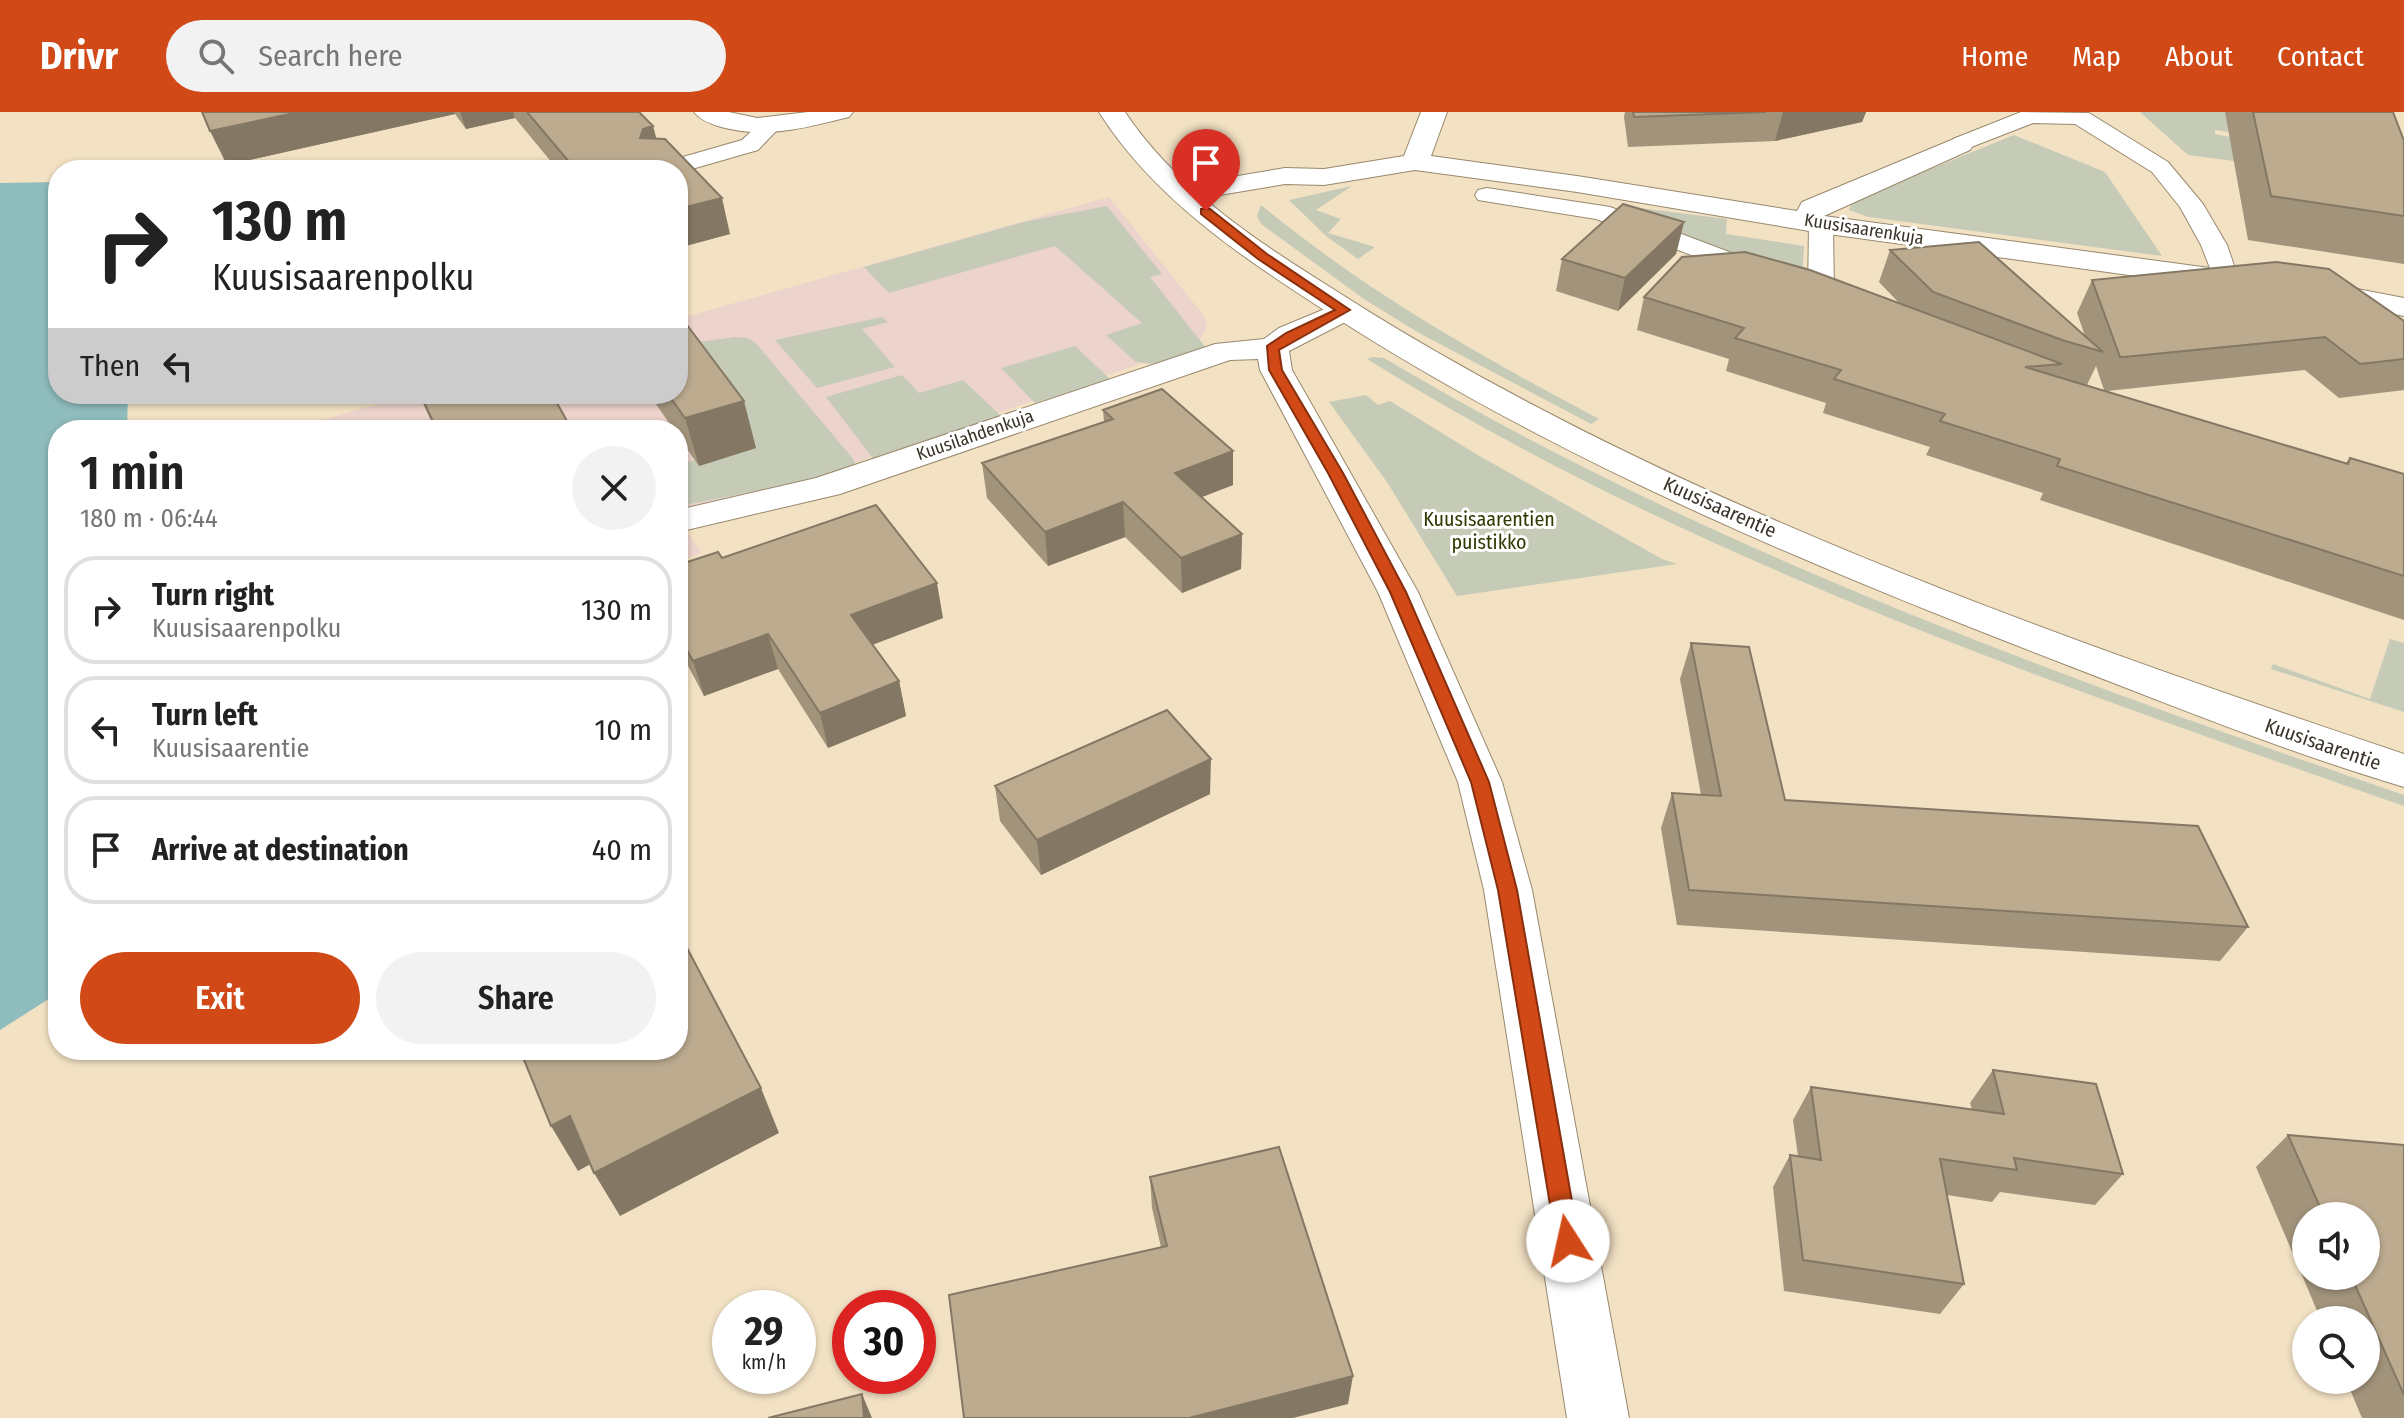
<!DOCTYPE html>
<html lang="en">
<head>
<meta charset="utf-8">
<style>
	body { margin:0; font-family:"Fira Sans Condensed",sans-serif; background:#f2f2f2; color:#222; height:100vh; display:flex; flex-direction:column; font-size:30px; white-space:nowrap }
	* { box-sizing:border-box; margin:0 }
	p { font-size:26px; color:#767676 }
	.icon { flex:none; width:44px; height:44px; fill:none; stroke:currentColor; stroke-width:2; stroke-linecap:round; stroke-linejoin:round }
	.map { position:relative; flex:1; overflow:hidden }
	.panel { position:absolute; left:48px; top:308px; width:640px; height:640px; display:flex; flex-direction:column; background:#fff; border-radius:32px; box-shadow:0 2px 6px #0004 }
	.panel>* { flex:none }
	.top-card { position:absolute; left:48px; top:48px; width:640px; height:244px; border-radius:32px; box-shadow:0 2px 6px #0004; background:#fff; color:#222; overflow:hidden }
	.buttons { position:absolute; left:2292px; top:1090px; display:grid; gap:16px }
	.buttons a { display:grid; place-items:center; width:88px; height:88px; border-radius:50%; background:#fff; box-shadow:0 2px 6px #0004; font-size:40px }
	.speed { position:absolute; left:712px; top:1178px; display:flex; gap:16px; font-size:40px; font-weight:700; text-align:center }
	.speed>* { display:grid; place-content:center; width:104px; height:104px; border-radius:50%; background:#fff; box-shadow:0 2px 6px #0004; line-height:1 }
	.speed small { font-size:20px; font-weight:400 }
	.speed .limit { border:12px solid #d22; background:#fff; color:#111 }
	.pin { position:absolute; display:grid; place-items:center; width:68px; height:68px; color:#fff; margin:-82px -34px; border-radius:50% 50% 50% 0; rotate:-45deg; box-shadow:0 0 8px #0007 }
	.pin .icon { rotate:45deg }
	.me { position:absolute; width:88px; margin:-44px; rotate:350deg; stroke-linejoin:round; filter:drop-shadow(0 0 6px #0008) }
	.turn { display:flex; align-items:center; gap:28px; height:168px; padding:0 32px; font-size:36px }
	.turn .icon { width:104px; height:104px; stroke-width:2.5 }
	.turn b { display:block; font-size:56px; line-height:68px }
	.then { display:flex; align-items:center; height:76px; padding:0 32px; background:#0003; gap:16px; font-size:30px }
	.round { display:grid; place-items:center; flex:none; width:84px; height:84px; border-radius:42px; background:#f2f2f2 }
	.headline { display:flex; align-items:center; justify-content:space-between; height:136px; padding:0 32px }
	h1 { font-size:48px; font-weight:600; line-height:60px }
	.cta { display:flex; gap:16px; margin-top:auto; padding:16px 32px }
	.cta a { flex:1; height:92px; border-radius:48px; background:#d04916; color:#fff; font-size:32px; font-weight:600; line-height:92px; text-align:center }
	.cta a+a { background:#f2f2f2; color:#222 }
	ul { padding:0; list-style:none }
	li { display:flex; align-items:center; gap:24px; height:108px; margin:0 16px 12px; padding:0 16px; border:4px solid #e0e0e0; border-radius:32px }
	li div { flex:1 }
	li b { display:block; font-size:30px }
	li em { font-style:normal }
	header { display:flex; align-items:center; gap:48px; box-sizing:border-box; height:112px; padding:0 40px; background:#d04916; color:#fff }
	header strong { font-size:38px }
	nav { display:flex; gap:44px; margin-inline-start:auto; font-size:28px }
	.search { width:560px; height:72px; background:#f2f2f2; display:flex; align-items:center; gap:20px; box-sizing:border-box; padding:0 28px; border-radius:44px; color:#767676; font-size:30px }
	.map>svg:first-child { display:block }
	.commercial { fill:#ecd3cb }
	.green { fill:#c5cbb7 }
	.water { fill:#8fbcbd }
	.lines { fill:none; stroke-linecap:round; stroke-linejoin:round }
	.lane-casing { stroke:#98886d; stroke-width:2 }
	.street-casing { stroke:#98886d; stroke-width:2 }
	.secondary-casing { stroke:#98886d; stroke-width:2 }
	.lane { fill:#fff; fill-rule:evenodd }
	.street { fill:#fff; fill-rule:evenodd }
	.secondary { fill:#fff; fill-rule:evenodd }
	.wall { fill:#a2937b; fill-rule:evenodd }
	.shaded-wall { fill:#847864 }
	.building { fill:#bcab8f; stroke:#847864; stroke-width:2 }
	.route { fill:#d04916; stroke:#872f0e; stroke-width:2 }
	.labels { text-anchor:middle; stroke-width:6; stroke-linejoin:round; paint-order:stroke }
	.far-street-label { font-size:18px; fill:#3a3328; stroke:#fff }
	.street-label { font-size:20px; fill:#3a3328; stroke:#fff }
	.park-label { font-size:20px; fill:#2f3b01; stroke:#fff }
</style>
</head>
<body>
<header>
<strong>Drivr</strong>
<div class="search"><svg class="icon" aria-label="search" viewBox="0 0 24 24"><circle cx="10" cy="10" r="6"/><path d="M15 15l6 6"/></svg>Search here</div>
<nav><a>Home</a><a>Map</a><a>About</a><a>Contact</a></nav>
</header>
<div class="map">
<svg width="2404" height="1306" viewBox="0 0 2404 1306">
	<rect width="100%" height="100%" fill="#f2e1c3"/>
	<path class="commercial" d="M 1109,85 L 1204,204 L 1207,216 L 1197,232 L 681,411 L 702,441 L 678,449 L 678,318 L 287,318 L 414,282 L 678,282 L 678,207 Z"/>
	<path class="green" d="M 2140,0 L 2225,0 L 2229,20 L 2215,18 L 2215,22 L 2230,25 L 2234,49 L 2188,43 Z
		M 2014,23 L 2105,60 L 2162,144 L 1869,105 L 1849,98 L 1852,89 Z
		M 1352,74 L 1316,98 L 1341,107 L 1328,121 L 1375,135 L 1358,147 L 1326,124 L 1289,88 Z
		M 1261,93 C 1365,179 1480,244 1599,307 L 1591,312 L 1419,221 L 1364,187 L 1261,112 L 1257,104 Z
		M 1107,94 L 1162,162 L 1150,165 L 1206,236 L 1152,252 L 1136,250 L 1106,223 L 1142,211 L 1055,134 L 889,181 L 864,155 L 1028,109 Z
		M 1624,94 L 1727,107 L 1726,122 L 1804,134 L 1802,171 L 1622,98 Z
		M 882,205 L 888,210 L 862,217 L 895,255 L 817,276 L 775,228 Z
		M 735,225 L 747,226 L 756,231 L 854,348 L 856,356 L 844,361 L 681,394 L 678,353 L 695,348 L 699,353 L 678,233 Z
		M 1075,234 L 1110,267 L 1035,291 L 1001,256 Z
		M 1373,245 L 1384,246 C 1703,436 2054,563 2404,683 L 2404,694 C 2049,570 1688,447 1367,247 Z
		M 902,263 L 919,281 L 963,268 L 1000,303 L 875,349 L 826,285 Z
		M 1366,283 L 1378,293 L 1390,289 L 1476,342 L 1662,447 L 1677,452 L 1457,484 L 1387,370 L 1329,290 Z
		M 2390,527 L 2404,531 L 2404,600 L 2271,557 L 2273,552 L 2370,587 Z"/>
	<path class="water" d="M 58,70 L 58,282 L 128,282 L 127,318 L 58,318 L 58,881 L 0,918 L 0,71 Z"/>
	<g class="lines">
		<g class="lane-casing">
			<path id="lane" d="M 2021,0 L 2089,1 L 2168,50 L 2203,92 L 2227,133 L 2239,168 L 2235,174 L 2217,174 L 2201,133 L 2180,95 L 2152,60 L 2075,12 L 2033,11 L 1961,39 L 1953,37 L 1950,32 L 1953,27 Z
				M 768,9 L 779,16 L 758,38 L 678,61 L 678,58 L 651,58 L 655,53 L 742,28 L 760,11 Z
				M 1487,76 L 1610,95 L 1769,155 L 1773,161 L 1769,167 L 1760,169 L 1596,107 L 1478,88 L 1475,83 L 1478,78 Z
				M 1821,105 L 1830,107 L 1833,112 L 1834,184 L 1830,190 L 1812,190 L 1808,184 L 1809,112 L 1812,107 Z"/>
		</g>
		<g class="street-casing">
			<path id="street" d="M 694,0 L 729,0 L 757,6 L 808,0 L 853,0 L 849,5 C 805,16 766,27 721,15 C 711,12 700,8 694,0 Z
				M 1421,0 L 1447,0 L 1431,44 L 1577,64 L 1797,99 L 1802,90 L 1961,24 L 1970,26 L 1974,32 L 1970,38 L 1824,104 L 2232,159 L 2243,162 L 2247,168 L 2243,174 L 2232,177 L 1821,121 L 1577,80 L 1415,58 L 1324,73 L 1285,72 L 1184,89 L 1174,87 L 1170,81 L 1174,75 L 1184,73 L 1285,56 L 1324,57 L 1404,44 Z
				M 2316,169 L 2404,186 L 2404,204 L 2305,184 L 2301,178 L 2305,172 Z
				M 1344,189 L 1355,191 L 1360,198 L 1355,205 L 1289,239 L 1292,258 L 1418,480 L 1502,670 L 1532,778 L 1629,1306 L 1567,1306 L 1484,778 L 1458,670 L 1378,480 L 1260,258 L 1258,247 L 1230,248 L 840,382 L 678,420 L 678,398 L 816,366 L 1215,232 L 1264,227 L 1279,216 Z"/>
		</g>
		<g class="secondary-casing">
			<path id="secondary" d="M 1099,0 L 1125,0 C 1179,82 1271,138 1352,189 C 1670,389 2049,523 2404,642 L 2404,675 C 2290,641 2178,596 2067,553 C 1812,455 1557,349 1327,200 C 1242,145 1154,87 1099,0 Z"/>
		</g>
		<use href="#lane" class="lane"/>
		<use href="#street" class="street"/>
		<use href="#secondary" class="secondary"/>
	</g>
	<path class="wall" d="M 202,0 L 639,0 L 653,14 L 656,26 L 730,122 L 678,136 L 678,58 L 558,58 L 515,6 L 466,17 L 455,2 L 227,53 Z
		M 1625,0 L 1866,0 L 1862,10 L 1775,29 L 1628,35 L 1624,5 Z
		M 2225,0 L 2393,0 L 2404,29 L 2404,152 L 2248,128 Z
		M 1684,110 L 1676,142 L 1618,199 L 1556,179 L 1562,147 Z
		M 1890,138 L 2085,224 L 2077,201 L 2092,168 L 2404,209 L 2404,278 L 2339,286 L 2305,258 L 2107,279 L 2104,278 L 2096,254 L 2087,273 L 2056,265 L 2346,351 L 2350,346 L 2404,362 L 2404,508 L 2040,388 L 2043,381 L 1926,343 L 1930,335 L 1823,301 L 1826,291 L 1726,259 L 1729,247 L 1637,218 L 1644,185 L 1900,192 L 1879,170 Z
		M 419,282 L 552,282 L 572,318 L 435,318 Z
		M 649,282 L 678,282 L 756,336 L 699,354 L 678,324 L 678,318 L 674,318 Z
		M 1103,298 L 1233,373 L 1202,385 L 1242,422 L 1241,457 L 1182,481 L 1125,425 L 1048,454 L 987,386 L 982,351 L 1104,310 Z
		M 722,446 L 943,506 L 872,532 L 899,569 L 906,604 L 828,636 L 778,557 L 704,584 L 678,535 L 678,453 Z
		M 1691,531 L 1785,688 L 2248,815 L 2220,849 L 1677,813 L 1661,716 L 1672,681 L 1701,683 L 1680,567 Z
		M 995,674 L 1210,682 L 1041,763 L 1000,709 Z
		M 1993,958 L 2123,1062 L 2095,1093 L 2000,1080 L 1992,1090 L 1947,1083 L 1964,1172 L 1940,1202 L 1784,1179 L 1773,1075 L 1790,1043 L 1798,1044 L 1793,1008 L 1811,975 L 1972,997 L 1970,991 Z
		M 2288,1023 L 2404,1033 L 2404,1306 L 2362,1306 L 2346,1268 L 2366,1268 L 2366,1208 L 2321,1208 L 2256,1055 ZM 2306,1104 L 2366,1104 L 2366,1164 L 2306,1164 Z
		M 1150,1065 L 1348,1292 L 1161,1135 L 1152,1096 Z"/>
	<path class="shaded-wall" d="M 299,0 L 454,0 L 455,2 L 227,53 L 210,19 Z
		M 460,0 L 513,0 L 515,6 L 466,17 Z
		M 1783,0 L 1866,0 L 1862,10 L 1775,29 Z
		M 653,14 L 662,48 L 640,26 L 643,17 Z
		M 722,86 L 730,122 L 678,136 L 678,97 Z
		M 1684,110 L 1676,142 L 1618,199 L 1625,166 Z
		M 744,289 L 756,336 L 699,354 L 685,306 Z
		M 1233,339 L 1233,373 L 1176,395 L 1175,361 Z
		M 1123,390 L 1125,425 L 1048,454 L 1045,420 Z
		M 1242,422 L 1241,457 L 1182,481 L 1181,446 Z
		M 937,471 L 943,506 L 859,538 L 851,503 Z
		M 768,522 L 778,557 L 704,584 L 693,549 Z
		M 899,569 L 906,604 L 828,636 L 820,601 Z
		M 1211,647 L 1210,682 L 1041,763 L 1037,728 Z
		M 761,976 L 779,1021 L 620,1104 L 594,1061 Z
		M 570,1004 L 596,1049 L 578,1059 L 551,1014 Z
		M 1353,1264 L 1348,1292 L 1293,1306 L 1189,1306 Z
		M 862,1282 L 872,1306 L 864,1306 Z"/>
	<path class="building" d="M 202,0 L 299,0 L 210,19 Z
		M 527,0 L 639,0 L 653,14 L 643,17 L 640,26 L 665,27 L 722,86 L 678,97 L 678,58 L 576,58 Z
		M 1633,0 L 1766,0 L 1634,5 Z
		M 2253,0 L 2393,0 L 2404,29 L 2404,104 L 2271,84 Z
		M 1623,92 L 1684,110 L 1625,166 L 1562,147 Z
		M 1979,130 L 2103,240 L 2062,228 L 1933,180 L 1890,138 Z
		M 1745,140 L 1810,158 L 2062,252 L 2025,255 L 2348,352 L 2350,346 L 2404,362 L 2404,464 L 2057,354 L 2060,347 L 1940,309 L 1945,302 L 1834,267 L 1841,258 L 1735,226 L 1744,216 L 1644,185 L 1682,145 Z
		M 2276,150 L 2329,157 L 2404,209 L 2404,247 L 2360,252 L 2325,225 L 2124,245 L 2120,245 L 2092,168 Z
		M 678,201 L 744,289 L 685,306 L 668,282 L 678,282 Z
		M 1162,277 L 1233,339 L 1175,361 L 1242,422 L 1181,446 L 1123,390 L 1045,420 L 982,351 L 1113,307 L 1103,298 Z
		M 420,282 L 552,282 L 572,318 L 437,318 Z
		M 876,393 L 937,471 L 851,503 L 899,569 L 820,601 L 768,522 L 693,549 L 678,522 L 678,453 L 718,440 L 722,446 Z
		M 1691,531 L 1749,535 L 1785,688 L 2198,714 L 2248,815 L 1689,778 L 1672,681 L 1721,684 Z
		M 1167,598 L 1211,647 L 1037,728 L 995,674 Z
		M 678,819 L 761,976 L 594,1061 L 570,1004 L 551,1014 L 520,938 L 678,938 Z
		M 1993,958 L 2096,972 L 2123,1062 L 2014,1046 L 2017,1058 L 1940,1047 L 1964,1172 L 1803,1148 L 1790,1043 L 1821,1048 L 1811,975 L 2004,1002 Z
		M 2288,1023 L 2404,1033 L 2404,1283 L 2351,1164 L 2366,1164 L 2366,1104 L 2324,1104 Z
		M 1279,1035 L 1353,1264 L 1189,1306 L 964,1306 L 949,1183 L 1167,1134 L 1150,1065 Z
		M 862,1282 L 864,1306 L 768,1306 Z"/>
	<path class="route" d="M 1201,97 L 1210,97 L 1267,142 L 1350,198 L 1279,238 L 1282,258 L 1343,361 L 1406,480 L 1489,670 L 1517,778 L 1579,1129 L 1576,1136 L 1568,1140 L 1559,1136 L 1556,1129 L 1498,778 L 1471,670 L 1390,480 L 1328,361 L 1269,258 L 1267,234 L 1286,221 L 1335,198 L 1258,147 L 1201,102 Z"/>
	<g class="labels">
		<g class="far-street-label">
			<text transform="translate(1864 117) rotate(9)" y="6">Kuusisaarenkuja</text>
			<text transform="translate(975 323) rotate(-19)" y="6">Kuusilahdenkuja</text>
		</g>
		<g class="street-label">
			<text transform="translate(1720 395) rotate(24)" y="7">Kuusisaarentie</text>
			<text transform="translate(2323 632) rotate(19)" y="7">Kuusisaarentie</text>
		</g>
		<g class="park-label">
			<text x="1489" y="414">Kuusisaarentien<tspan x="1489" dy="23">puistikko</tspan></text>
		</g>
	</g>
</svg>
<div class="buttons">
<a><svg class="icon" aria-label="sound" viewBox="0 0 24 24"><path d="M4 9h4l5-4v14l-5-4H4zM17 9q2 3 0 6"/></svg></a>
<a><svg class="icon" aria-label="search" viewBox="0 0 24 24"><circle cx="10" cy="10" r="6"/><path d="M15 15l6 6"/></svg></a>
</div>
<div class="speed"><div>29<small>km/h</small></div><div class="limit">30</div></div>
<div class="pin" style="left:1206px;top:99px;background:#d93025"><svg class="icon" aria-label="arrive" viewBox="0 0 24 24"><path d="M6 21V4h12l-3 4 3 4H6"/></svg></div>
<svg class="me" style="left:1568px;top:1129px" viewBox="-20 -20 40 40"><circle r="19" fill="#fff"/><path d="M0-13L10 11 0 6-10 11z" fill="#d04916"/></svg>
<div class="top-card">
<div class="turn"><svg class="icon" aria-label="right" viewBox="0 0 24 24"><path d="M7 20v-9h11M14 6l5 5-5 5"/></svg><div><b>130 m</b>Kuusisaarenpolku</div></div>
<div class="then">Then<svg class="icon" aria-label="left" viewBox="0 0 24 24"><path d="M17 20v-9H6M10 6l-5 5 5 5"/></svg></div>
</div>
<section class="panel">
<div class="headline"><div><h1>1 min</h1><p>180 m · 06:44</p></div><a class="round"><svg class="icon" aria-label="close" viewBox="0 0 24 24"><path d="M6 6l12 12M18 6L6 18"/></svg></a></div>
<ul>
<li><svg class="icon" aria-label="right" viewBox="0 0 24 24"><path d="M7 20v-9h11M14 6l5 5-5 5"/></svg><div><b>Turn right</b><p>Kuusisaarenpolku</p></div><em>130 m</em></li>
<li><svg class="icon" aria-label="left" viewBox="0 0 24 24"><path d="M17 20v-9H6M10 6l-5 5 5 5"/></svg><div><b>Turn left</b><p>Kuusisaarentie</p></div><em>10 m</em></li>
<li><svg class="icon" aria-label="arrive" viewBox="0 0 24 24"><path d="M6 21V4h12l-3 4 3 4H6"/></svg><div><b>Arrive at destination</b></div><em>40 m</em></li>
</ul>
<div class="cta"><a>Exit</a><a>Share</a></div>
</section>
</div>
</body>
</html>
